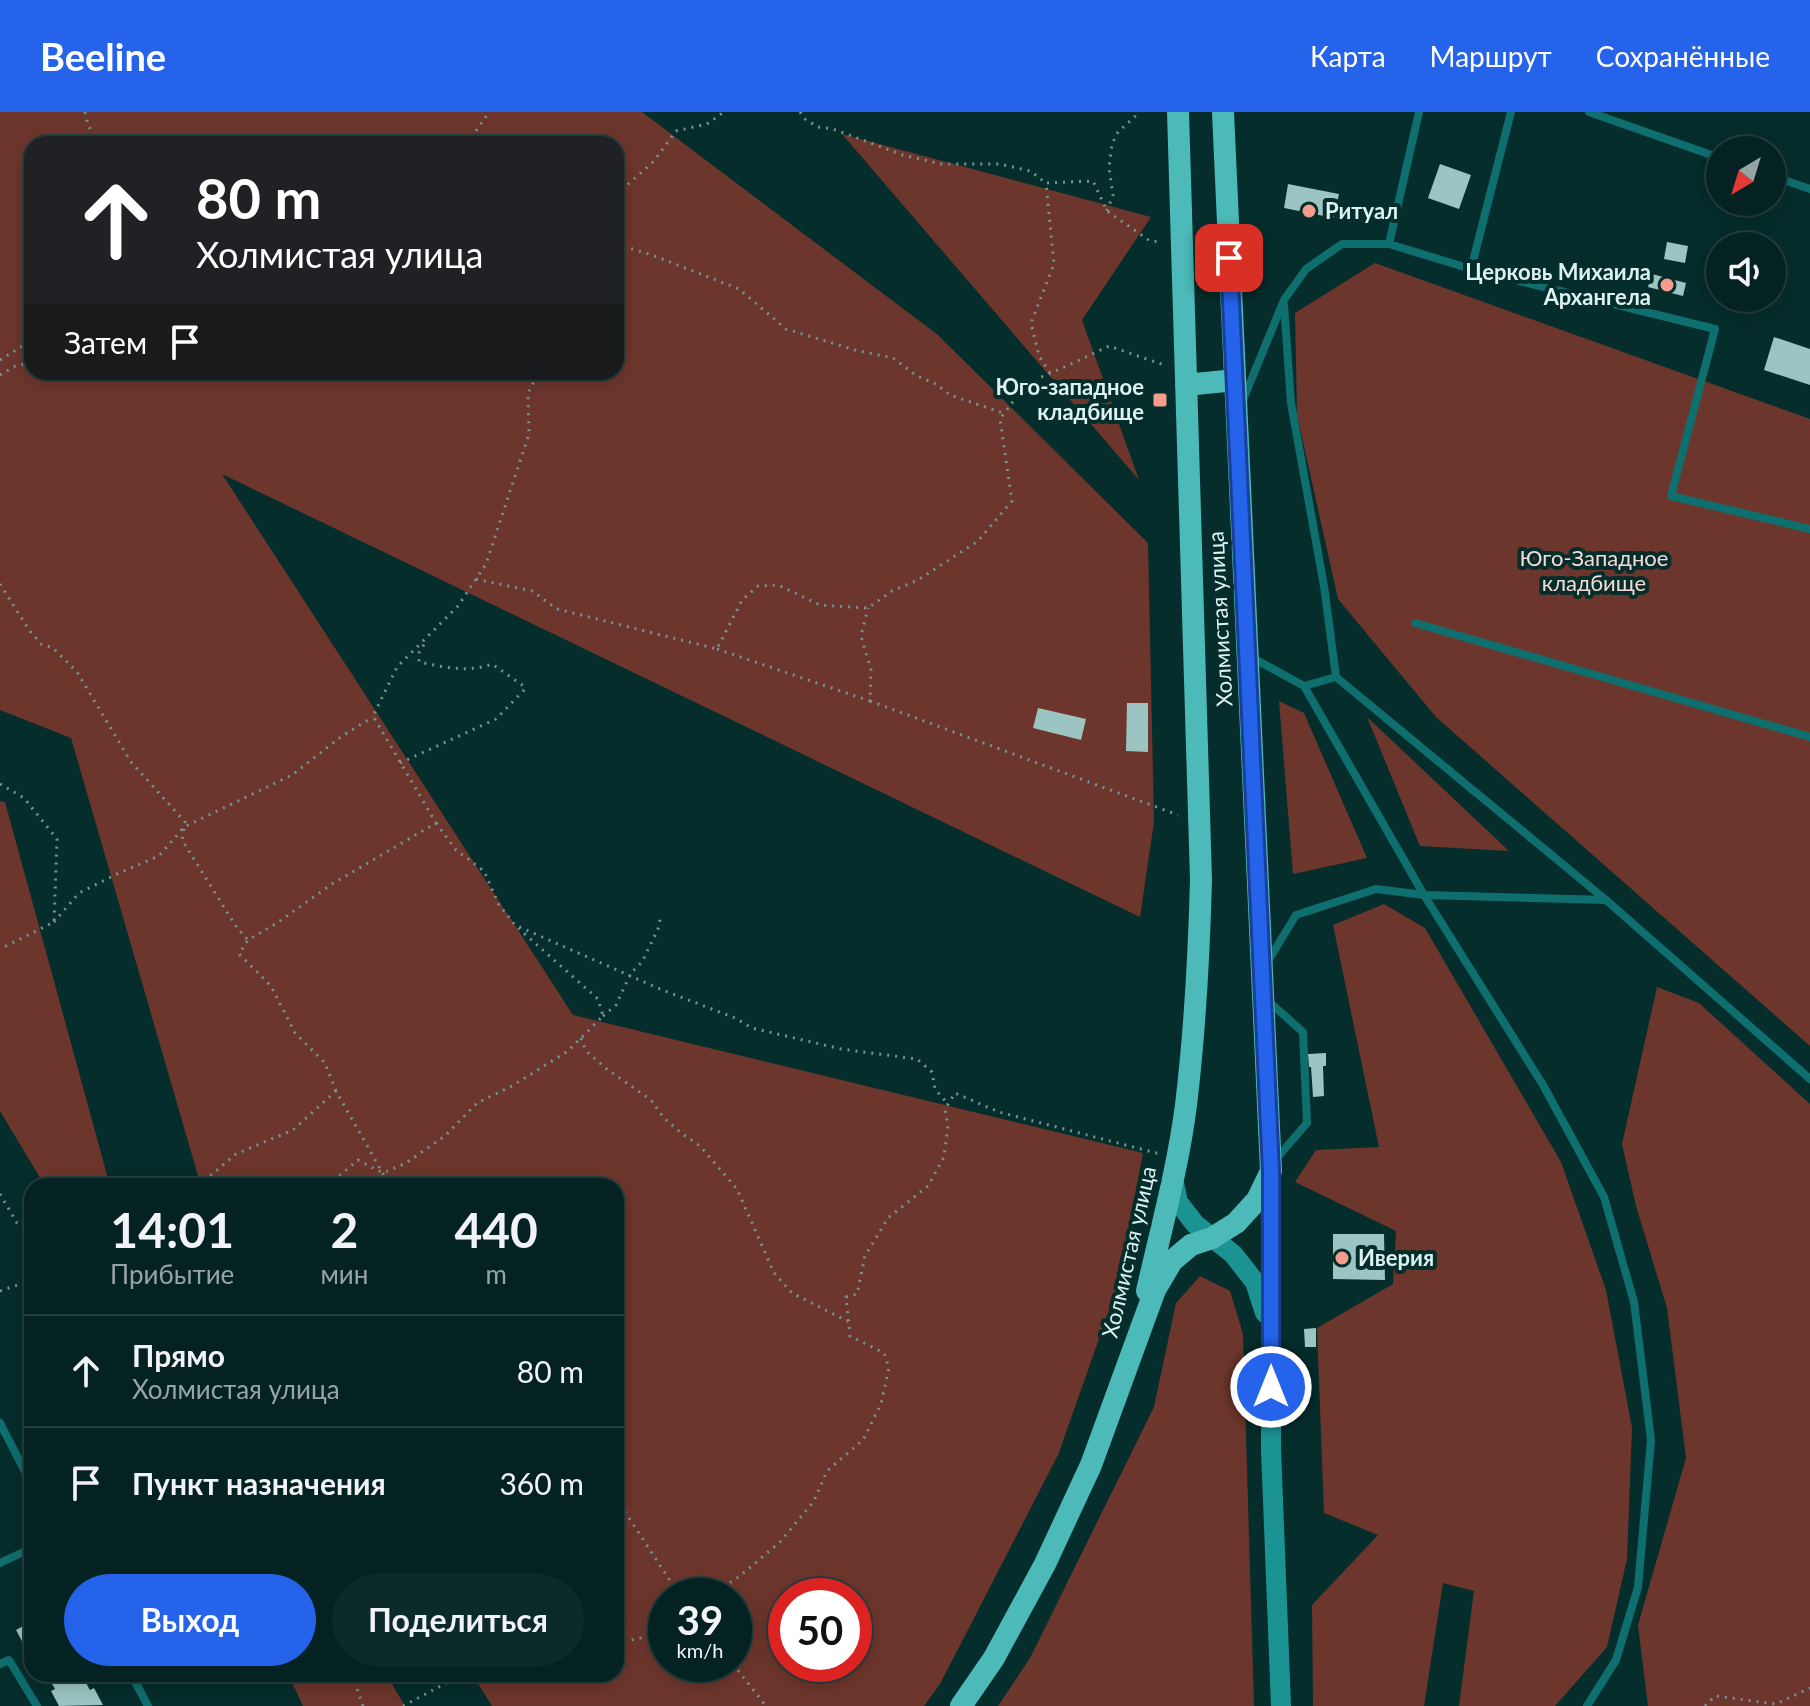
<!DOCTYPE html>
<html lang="ru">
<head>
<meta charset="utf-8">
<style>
	body { margin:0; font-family:Lato,sans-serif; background:#0d2a2a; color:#f1f3f6; height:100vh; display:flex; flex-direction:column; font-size:30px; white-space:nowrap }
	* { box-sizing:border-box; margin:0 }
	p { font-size:26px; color:#97a4a5 }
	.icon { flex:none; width:44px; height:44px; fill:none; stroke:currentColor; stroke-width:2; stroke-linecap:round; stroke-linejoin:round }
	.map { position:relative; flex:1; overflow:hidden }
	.panel { position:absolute; left:24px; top:1066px; width:600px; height:504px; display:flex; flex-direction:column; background:#042221; border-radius:24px; box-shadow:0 4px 20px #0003,0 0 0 2px #253f3f }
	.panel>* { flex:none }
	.top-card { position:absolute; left:24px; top:24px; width:600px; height:244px; border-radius:24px; box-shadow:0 4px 20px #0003,0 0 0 2px #253f3f; background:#202124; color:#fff; overflow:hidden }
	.needle { width:52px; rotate:218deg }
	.fabs { position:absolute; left:1706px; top:24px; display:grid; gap:16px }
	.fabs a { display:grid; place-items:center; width:80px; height:80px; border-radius:50%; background:#042221; box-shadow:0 4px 20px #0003,0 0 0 2px #253f3f; font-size:40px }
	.speed { position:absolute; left:648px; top:1466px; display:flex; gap:16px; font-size:40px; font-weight:700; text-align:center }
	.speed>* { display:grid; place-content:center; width:104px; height:104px; border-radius:50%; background:#042221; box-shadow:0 4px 20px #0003,0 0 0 2px #253f3f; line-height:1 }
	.speed small { font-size:20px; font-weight:400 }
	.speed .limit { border:12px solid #d22; background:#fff; color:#111 }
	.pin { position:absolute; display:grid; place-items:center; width:68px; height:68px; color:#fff; margin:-34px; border-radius:16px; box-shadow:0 4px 12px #0006 }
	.me { position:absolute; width:88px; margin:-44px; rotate:0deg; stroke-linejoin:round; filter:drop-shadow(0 0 6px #0008) }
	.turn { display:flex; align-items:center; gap:28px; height:168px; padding:0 40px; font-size:36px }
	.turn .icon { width:104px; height:104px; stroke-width:2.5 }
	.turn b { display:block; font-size:56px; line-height:68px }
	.then { display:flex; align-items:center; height:76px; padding:0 40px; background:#0003; gap:16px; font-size:30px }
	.eta { display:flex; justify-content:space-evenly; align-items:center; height:136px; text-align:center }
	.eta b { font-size:48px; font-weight:700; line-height:56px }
	.action { display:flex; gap:16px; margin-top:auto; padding:16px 40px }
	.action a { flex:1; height:92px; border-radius:48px; background:#2563eb; color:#fff; font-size:32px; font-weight:700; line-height:92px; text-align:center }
	.action a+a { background:#0d2a2a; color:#f1f3f6 }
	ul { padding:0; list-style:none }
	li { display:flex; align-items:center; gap:24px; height:112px; padding:0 40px; border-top:2px solid #253f3f }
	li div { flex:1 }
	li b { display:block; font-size:30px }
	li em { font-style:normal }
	header { display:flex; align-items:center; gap:48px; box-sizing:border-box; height:112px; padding:0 40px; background:#2563eb; color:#fff }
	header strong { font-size:38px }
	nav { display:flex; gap:44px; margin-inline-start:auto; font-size:28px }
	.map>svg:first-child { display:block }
	.green { fill:#6d362c; fill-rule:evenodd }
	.building { fill:#9cc4c3 }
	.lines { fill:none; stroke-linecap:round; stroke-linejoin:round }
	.path { stroke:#759493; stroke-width:3; stroke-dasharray:2 6; stroke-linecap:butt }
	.service { stroke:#0e6f6e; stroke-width:8 }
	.secondary { stroke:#1c9393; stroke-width:20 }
	.trunk { stroke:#4bbab8; stroke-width:22 }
	.route-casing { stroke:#184099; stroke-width:20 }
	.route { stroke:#2563eb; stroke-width:14 }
	.poi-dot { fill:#f49d8c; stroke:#052d2c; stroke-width:3 }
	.labels { text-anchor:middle; stroke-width:8; stroke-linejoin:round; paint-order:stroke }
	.poi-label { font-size:22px; font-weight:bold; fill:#ddf2f1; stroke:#052d2c; text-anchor:start }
	.park-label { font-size:22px; fill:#f5dbd5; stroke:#052d2c }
	.street-label { font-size:22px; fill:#ddf2f1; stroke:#052d2c }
</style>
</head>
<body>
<header>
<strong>Beeline</strong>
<nav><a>Карта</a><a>Маршрут</a><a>Сохранённые</a></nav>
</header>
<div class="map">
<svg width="1810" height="1594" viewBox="0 0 1810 1594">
	<rect width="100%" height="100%" fill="#052d2c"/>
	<path class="green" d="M 0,0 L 642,0 L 938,223 L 1148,431 L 1154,710 L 1140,805 L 222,362 L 573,903 L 1143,1041 L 1117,1176 L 1058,1343 L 940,1572 L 924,1594 L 492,1594 L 472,1562 L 616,1562 L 616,1074 L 201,1074 L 71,626 L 0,598 ZM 32,32 L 616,32 L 616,260 L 32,260 ZM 666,1484 L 734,1484 L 734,1552 L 666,1552 ZM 786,1484 L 854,1484 L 854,1552 L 786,1552 Z
		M 842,22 L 1151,105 L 1082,208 L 1139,368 Z
		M 1375,151 L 1810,307 L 1810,934 L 1436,605 L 1338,487 L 1297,303 L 1295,201 Z
		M 1279,589 L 1304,601 L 1367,746 L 1293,762 Z
		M 1367,605 L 1509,739 L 1420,734 Z
		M 0,689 L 5,690 L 110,1074 L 45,1074 L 0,999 Z
		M 1384,792 L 1425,816 L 1561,1050 L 1606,1178 L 1632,1316 L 1627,1447 L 1607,1535 L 1555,1594 L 1459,1594 L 1474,1479 L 1443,1471 L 1424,1594 L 1313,1594 L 1312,1493 L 1378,1423 L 1324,1401 L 1317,1216 L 1393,1172 L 1396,1119 L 1295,1070 L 1316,1038 L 1379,1035 L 1333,813 Z
		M 1657,875 L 1699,891 L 1810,992 L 1810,1594 L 1648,1594 L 1638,1513 L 1686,1346 L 1667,1196 L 1636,1094 L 1622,1032 Z
		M 1200,1164 L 1230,1179 L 1243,1222 L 1254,1594 L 998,1594 L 1030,1546 L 1154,1295 L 1176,1191 Z
		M 288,1562 L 386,1562 L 405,1594 L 303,1594 Z"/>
	<path class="building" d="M 1440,52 L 1471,63 L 1459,97 L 1428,86 Z
		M 1288,72 L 1339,82 L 1334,106 L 1284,96 Z
		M 1667,130 L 1688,134 L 1685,151 L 1664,147 Z
		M 1652,162 L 1686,171 L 1683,184 L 1648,175 Z
		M 1774,225 L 1810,237 L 1810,273 L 1764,258 Z
		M 1127,591 L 1148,591 L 1148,640 L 1126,639 Z
		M 1038,596 L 1086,607 L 1081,628 L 1033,616 Z
		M 1326,941 L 1326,954 L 1323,954 L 1324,984 L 1313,985 L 1311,955 L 1309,955 L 1308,942 Z
		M 1333,1122 L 1384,1122 L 1385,1168 L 1333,1167 Z
		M 1316,1216 L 1316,1235 L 1305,1235 L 1304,1217 Z
		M 32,1509 L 32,1536 L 30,1537 L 27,1531 L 24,1533 L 16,1518 Z
		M 43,1562 L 76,1562 L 78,1566 L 82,1564 L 90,1578 L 94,1576 L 103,1593 L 59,1594 L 51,1579 L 55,1577 L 48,1565 L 45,1566 Z"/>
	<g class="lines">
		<path class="path" d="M 85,0 L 88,13 L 99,32
			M 800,0 L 805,7 L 818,15 L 833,17 L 903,43 L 941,52 L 1000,52 L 1030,59 L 1046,71
			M 467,32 L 489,0
			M 616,83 L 654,49 L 676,19 L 707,12 L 724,0
			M 1107,99 L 1113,83 L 1109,56 L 1112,32 L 1118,20 L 1140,0
			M 616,132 L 652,143 L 739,177 L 786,217 L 855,238 L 893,246 L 917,264 L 936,272 L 950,283 L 1003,301
			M 0,248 L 32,228
			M 1050,261 L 1039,244 L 1031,211 L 1054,152 L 1046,71 L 1093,69 L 1107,99 L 1150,129 L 1162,130
			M 0,263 L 17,253 L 32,251
			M 476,467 L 532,479 L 557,497 L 717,537 L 742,488 L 758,474 L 778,473 L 820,493 L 868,496 L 892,479 L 918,468 L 978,429 L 1012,389 L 1000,307 L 1018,283 L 1039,266 L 1069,253 L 1109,234 L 1167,254
			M 0,472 L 29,518 L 41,532 L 53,536 L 77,560 L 131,650 L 185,710 L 182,728 L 237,816 L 248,828
			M 717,537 L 870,589 L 871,558 L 861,524 L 868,496
			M 870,589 L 1178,703
			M 400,651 L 496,607 L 524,578 L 525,575 L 492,552 C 467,561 444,555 419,550 L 419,541 L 426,529
			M 0,672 L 24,686 L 57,727 L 54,810 L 0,837
			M 436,711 L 456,738 L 484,759 L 499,793 L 515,813 L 660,877 L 735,906 L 752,916 L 841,937 L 917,947 L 932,960 L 935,977 L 948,992
			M 54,810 L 79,781 L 119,761 L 159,744 L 184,715 L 292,663 L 342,624 L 373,605
			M 603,904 L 616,893 L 631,861 L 642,850 L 658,817 L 661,803
			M 581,926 L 586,939 L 608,958 L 651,988 L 664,1006 L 681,1021 L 700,1034 L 737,1077 L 774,1161 L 792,1181 L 849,1210
			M 336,979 L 325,951 L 295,921 L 271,874 L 239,842 L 248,828 L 277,811 L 332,772 L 436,711 L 373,604 L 397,555 L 458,494 L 486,452 L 529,322 L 528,281 L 539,260
			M 198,1074 L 236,1042 L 293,1018 L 336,979 L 390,1074
			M 327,1074 L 358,1048 L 383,1061 L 406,1051 L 445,1024 L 477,991 L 512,974 L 568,939 L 603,904 L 598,887 L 518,816
			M 0,1082 L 17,1111 L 26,1116 L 32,1132
			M 0,1179 L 32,1168
			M 616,1386 L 680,1484
			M 710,1484 L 740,1464 L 780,1430 L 814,1389 L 827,1359 L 863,1328 L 881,1292 L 889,1256 L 884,1241 L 850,1224 L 846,1185 L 857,1182 L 865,1144 L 888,1106 L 928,1074 L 944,1045 L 948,1014 L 945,997 L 955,981 L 999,1000 L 1160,1042
			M 616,1531 L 666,1521
			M 733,1552 L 766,1594
			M 352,1562 L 363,1594
			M 403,1594 L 463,1562
			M 1705,1594 L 1715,1584 L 1776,1592 L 1810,1576"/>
		<path class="service" d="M 1589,0 L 1720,46
			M 1772,64 L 1810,77
			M 1389,132 L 1419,0
			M 1471,157 L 1511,0
			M 1284,193 L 1291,291 L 1324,474 L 1336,565
			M 1243,288 L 1284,188 L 1306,157 L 1342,132 L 1389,132 L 1471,157 L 1715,217 L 1671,384 L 1810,417
			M 1415,511 L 1810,625
			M 1251,545 L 1304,574 L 1336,565 L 1606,788 L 1810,967
			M 1304,574 L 1424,783 L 1543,973 L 1604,1085 L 1634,1190 L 1651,1328 L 1638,1475 L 1616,1548 L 1587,1594
			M 1268,849 L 1296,803 L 1376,777 L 1424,783 L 1606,788
			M 1268,889 L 1303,920 L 1307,1011 L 1276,1047
			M 0,1311 L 32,1373
			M 0,1451 L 32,1436
			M 0,1552 L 9,1548 L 37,1594
			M 131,1562 L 148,1594"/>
		<path class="secondary" d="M 1271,1059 L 1271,1337 L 1281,1594
			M 1173,1067 L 1178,1090 L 1195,1112 L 1233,1142 L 1255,1170 L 1265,1201"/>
		<path class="trunk" d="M 1186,273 L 1235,268
			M 1147,1179 C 1161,1117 1178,1056 1186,993 C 1195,918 1199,843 1201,768 L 1178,0
			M 961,1594 L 994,1546 L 1045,1452 L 1091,1353 L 1155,1178 L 1172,1149 L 1191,1133 L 1212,1126 L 1236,1111 L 1257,1088 L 1271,1059 L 1223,0"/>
	</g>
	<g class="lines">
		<g class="route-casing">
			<path id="route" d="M 1229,146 L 1271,1059 L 1271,1275"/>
		</g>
		<use href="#route" class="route"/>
	</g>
	<g class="poi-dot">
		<circle cx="1309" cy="99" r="8"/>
		<circle cx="1667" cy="173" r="8"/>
		<rect x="1152" y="280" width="16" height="16" rx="4"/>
		<circle cx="1342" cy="1146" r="8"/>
	</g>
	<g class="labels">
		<g class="poi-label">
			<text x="1325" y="107">Ритуал</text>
			<text x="1651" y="168" text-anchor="end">Церковь Михаила<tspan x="1651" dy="25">Архангела</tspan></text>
			<text x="1144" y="283" text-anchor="end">Юго-западное<tspan x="1144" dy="25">кладбище</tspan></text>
			<text x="1358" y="1154">Иверия</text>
		</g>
		<g class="park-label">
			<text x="1594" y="454">Юго-Западное<tspan x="1594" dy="25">кладбище</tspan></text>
		</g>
		<g class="street-label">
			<text transform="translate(1220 507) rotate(-93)" y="8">Холмистая улица</text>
			<text transform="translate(1129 1140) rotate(-77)" y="8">Холмистая улица</text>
		</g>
	</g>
</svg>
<div class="fabs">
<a><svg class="needle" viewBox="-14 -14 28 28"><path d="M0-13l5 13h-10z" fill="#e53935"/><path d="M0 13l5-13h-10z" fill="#97a4a5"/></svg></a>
<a><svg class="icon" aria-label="sound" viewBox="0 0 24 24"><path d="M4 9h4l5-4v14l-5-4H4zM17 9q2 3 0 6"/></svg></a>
</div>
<div class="speed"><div>39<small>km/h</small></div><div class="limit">50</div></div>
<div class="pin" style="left:1229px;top:146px;background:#d93025"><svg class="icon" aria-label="arrive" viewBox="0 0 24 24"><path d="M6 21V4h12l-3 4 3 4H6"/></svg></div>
<svg class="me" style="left:1271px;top:1275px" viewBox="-20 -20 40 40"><circle r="17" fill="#2563eb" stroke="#fff" stroke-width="3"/><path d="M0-11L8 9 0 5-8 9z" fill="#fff"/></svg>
<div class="top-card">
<div class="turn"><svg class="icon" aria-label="ahead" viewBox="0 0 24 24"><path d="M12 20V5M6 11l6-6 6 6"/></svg><div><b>80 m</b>Холмистая улица</div></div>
<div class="then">Затем<svg class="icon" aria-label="arrive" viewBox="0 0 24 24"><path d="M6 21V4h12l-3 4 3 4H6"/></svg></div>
</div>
<section class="panel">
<div class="eta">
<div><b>14:01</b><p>Прибытие</p></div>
<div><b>2</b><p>мин</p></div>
<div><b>440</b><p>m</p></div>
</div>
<ul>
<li><svg class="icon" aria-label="ahead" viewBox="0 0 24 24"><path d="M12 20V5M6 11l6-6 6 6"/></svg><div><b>Прямо</b><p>Холмистая улица</p></div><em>80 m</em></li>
<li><svg class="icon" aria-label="arrive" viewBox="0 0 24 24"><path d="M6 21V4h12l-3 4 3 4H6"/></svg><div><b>Пункт назначения</b></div><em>360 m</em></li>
</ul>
<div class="action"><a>Выход</a><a>Поделиться</a></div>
</section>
</div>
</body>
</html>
